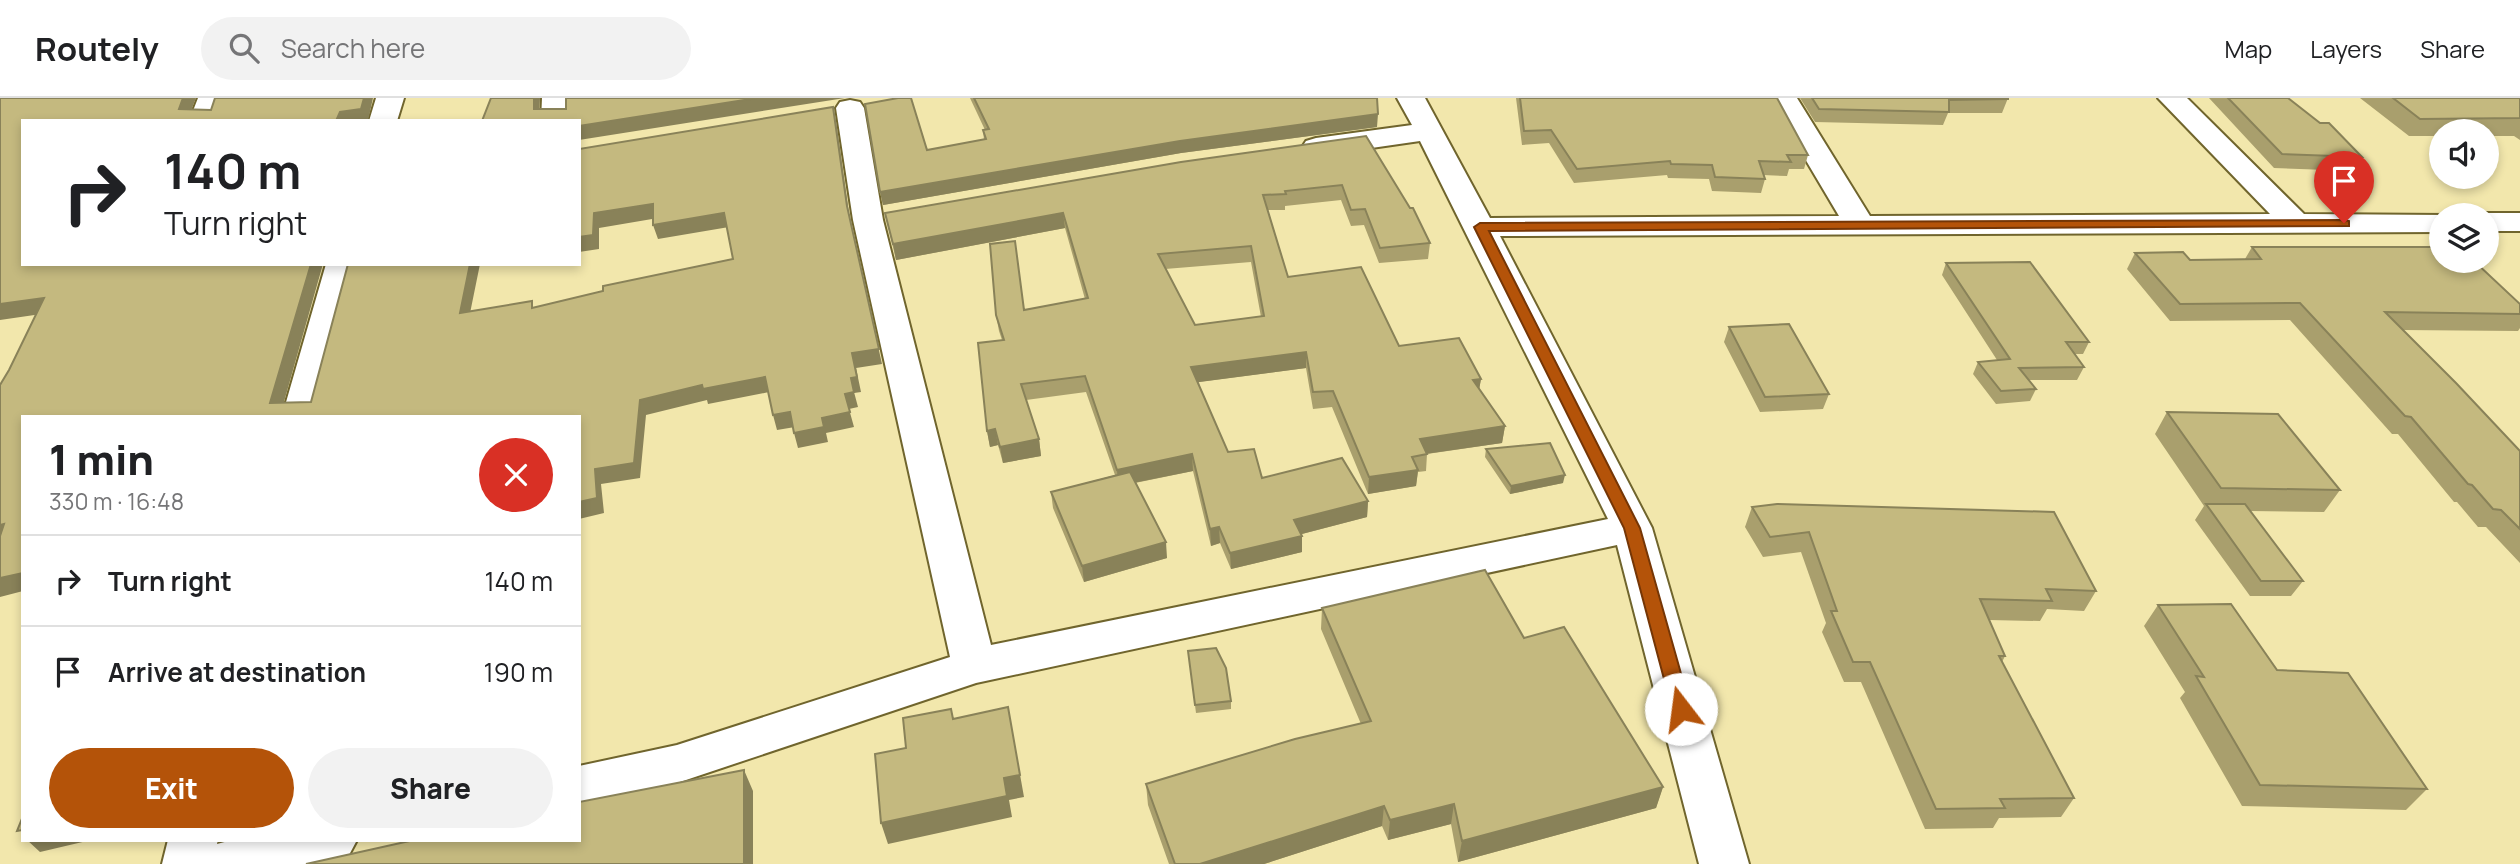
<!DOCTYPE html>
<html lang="en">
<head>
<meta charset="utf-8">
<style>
	body { margin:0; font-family:Manrope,sans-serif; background:#f2f2f2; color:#202124; height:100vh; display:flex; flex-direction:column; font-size:26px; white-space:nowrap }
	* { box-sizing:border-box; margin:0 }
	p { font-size:23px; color:#757577 }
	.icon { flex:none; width:38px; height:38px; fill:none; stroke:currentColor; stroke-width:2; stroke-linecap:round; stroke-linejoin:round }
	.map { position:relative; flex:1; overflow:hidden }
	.details { position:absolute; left:21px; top:317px; width:560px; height:427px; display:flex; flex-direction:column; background:#fff; border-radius:0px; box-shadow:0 4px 10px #0003 }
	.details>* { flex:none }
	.banner { position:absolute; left:21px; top:21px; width:560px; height:147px; border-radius:0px; box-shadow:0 4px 10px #0003; background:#fff; color:#202124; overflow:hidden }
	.tools { position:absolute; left:2429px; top:21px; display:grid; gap:14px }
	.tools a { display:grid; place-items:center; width:70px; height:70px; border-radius:50%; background:#fff; box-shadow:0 4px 10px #0003; font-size:35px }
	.pin { position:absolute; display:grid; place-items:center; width:60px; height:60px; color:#fff; margin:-72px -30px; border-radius:50% 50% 50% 0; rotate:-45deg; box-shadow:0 0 7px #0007 }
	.pin .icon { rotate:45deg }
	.me { position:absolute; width:77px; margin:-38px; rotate:345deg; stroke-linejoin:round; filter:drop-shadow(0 0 5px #0008) }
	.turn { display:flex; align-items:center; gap:24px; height:147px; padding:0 28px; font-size:32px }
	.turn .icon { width:91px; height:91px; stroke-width:2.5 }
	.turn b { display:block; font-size:49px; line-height:60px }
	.round { display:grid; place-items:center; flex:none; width:74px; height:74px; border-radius:37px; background:#f2f2f2 }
	.overview { display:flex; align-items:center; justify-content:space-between; height:119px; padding:0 28px }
	h1 { font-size:42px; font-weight:800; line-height:52px }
	.primary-button { display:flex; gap:14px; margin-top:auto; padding:14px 28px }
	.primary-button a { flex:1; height:80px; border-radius:42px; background:#b45309; color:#fff; font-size:28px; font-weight:800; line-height:80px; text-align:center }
	.primary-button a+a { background:#f2f2f2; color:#202124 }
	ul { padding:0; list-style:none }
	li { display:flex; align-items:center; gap:21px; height:91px; padding:0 28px; border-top:2px solid #e0e0e0 }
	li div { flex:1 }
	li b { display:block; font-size:26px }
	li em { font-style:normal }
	header { display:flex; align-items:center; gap:42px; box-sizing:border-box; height:98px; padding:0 35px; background:#fff; border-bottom:2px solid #e0e0e0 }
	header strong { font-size:33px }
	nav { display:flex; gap:38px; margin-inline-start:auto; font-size:24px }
	.search { width:490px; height:63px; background:#f2f2f2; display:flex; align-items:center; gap:18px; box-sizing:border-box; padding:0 24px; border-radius:38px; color:#757577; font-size:26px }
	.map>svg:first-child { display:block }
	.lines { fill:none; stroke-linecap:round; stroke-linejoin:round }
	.minor-casing { stroke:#70652d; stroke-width:4 }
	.minor { fill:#fff; fill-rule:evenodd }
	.wall { fill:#a99f6d; fill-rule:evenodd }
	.shaded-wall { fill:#898259 }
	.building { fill:#c4b97f; stroke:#898259; stroke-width:2; fill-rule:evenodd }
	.route { fill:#b45309; stroke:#753606; stroke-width:2 }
</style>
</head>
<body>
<header>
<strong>Routely</strong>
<div class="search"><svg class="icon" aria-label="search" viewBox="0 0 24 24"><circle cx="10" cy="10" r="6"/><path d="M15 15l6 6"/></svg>Search here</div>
<nav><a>Map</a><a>Layers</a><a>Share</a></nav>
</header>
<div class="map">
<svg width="2520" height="766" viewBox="0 0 2520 766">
	<rect width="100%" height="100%" fill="#f2e7ac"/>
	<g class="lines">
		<g class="minor-casing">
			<path id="minor" d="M 198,0 L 226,0 L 217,23 L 189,23 Z
				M 376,0 L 404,0 L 397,23 L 369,23 Z
				M 542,0 L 570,0 L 569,23 L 541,23 Z
				M 1397,0 L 1425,0 L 1490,120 L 1839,118 L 1769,0 L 1797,0 L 1870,118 L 2270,116 L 2158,0 L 2187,0 L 2304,116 L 2447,117 L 2441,117 L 2441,134 L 1500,138 L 1652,430 L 1749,766 L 1699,766 L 1617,447 L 976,585 L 677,685 L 579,708 L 579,668 L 677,647 L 950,559 L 853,122 L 836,10 L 840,4 L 850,2 L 860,4 L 864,10 L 883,122 L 991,547 L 1608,421 L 1420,43 L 1316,58 L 1306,55 L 1302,49 L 1306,43 L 1316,40 L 1412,27 Z
				M 2487,115 L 2520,115 L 2520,133 L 2487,133 L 2487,117 L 2477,117 Z
				M 326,166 L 358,166 L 318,318 L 282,318 Z
				M 168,742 L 218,742 L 217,746 L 232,742 L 357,742 L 349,757 L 321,766 L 162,766 Z"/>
		</g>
		<use href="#minor" class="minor"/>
	</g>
	<path class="wall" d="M 970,0 L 1377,0 L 1377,29 L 1181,55 L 883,107 L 880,94 L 927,52 L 984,42 L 983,32 L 985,32 Z
		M 1516,0 L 1777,0 L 1808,57 L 1804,71 L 1789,71 L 1787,78 L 1763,77 L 1765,81 L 1761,95 L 1712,93 L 1709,81 L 1668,80 L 1667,77 L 1574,85 L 1549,45 L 1522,47 Z
		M 1800,0 L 2008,0 L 2002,15 L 1948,15 L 1943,27 L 1815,24 Z
		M 2209,0 L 2288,0 L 2362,59 L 2354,73 L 2274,70 Z
		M 2360,0 L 2520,0 L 2520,42 L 2514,38 L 2487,38 L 2487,33 L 2441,33 L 2441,38 L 2409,38 Z
		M 1366,38 L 1430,145 L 1428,161 L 1379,165 L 1364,127 L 1351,128 L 1341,102 L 1285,108 L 1285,112 L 1268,112 L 1288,179 L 1399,248 L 1481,281 L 1479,291 L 1505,328 L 1502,345 L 1427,356 L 1426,373 L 1418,374 L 1416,388 L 1368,396 L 1332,309 L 1313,311 L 1306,270 L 1198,284 L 1228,354 L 1262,380 L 1368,403 L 1367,419 L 1302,436 L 1302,454 L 1231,471 L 1220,445 L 1211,448 L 1193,373 L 1135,385 L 1167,460 L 1084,484 L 1053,410 L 1051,394 L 1115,377 L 1086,294 L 1026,302 L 1039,341 L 1041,358 L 1003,365 L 998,347 L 990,349 L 987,333 L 1002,242 L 999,233 L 996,217 L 1085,201 L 1065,130 L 896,162 L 885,115 ZM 1251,164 L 1261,219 L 1195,227 L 1165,171 Z
		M 2252,149 L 2441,163 L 2520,206 L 2520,230 L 2518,233 L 2402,232 L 2520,353 L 2520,465 L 2486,429 L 2478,429 L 2457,404 L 2454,404 L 2398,336 L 2392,336 L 2290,222 L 2170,223 L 2127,171 L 2135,155 L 2190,162 L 2245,161 Z
		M 1946,165 L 2089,244 L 2083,256 L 2074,256 L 2084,269 L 2077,282 L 2029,282 L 2036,291 L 2030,303 L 1996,306 L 1973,276 L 1978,264 L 1997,262 L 1942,177 Z
		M 1729,229 L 1829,296 L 1823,311 L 1760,314 L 1724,244 Z
		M 2167,314 L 2340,392 L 2324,414 L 2250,413 L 2303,483 L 2291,498 L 2250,498 L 2195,422 L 2204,408 L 2155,336 Z
		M 1486,351 L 1563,385 L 1510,396 L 1485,359 Z
		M 1752,409 L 2096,493 L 2084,513 L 2047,511 L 2040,523 L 1989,522 L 2005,558 L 2002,564 L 2074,700 L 2061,719 L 1999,720 L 1993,730 L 1925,731 L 1861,584 L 1844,584 L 1822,534 L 1826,525 L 1801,454 L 1763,459 L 1745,429 Z
		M 2158,507 L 2277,572 L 2427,691 L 2406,712 L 2242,708 L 2180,600 L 2185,594 L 2144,528 Z
		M 1322,510 L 1524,540 L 1663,689 L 1656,710 L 1458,764 L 1451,726 L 1388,742 L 1382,728 L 1264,766 L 1169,766 L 1148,707 L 1146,686 L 1361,626 L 1321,531 Z
		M 1188,553 L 1231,603 L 1231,611 L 1196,615 Z"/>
	<path class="shaded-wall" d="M 183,0 L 196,0 L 187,23 L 179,11 Z
		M 364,0 L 373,0 L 368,23 L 336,23 L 340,14 Z
		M 534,0 L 540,0 L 539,23 L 534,11 Z
		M 757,0 L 845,0 L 579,42 L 579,28 Z
		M 833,9 L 836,23 L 850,123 L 882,266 L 856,270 L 861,294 L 854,295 L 851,280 L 852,255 L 847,108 Z
		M 1378,16 L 1377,29 L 1181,55 L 883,107 L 880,94 L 1180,43 Z
		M 653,106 L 658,120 L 599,130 L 599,151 L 579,154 L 579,139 L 594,115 Z
		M 724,115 L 729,129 L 658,141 L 653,127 Z
		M 1063,115 L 1065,130 L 896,162 L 893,146 Z
		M 311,166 L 323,166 L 280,318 L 270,305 Z
		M 470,166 L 480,166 L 467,230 L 460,215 Z
		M 44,200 L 55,214 L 0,222 L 0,206 Z
		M 1306,254 L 1306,270 L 1192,285 L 1191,269 Z
		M 765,279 L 769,294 L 708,306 L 707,302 L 646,317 L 640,380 L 601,386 L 604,415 L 579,421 L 579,404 L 595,371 L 640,302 L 702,287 Z
		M 1481,281 L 1478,298 L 1473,282 Z
		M 854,294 L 858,309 L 849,311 L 854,329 L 826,335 L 828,344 L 798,350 L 794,335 L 822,320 L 845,296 Z
		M 790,314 L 795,329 L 777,332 L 773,317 Z
		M 1505,328 L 1502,345 L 1418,357 L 1420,341 Z
		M 995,331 L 998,347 L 990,349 L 987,333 Z
		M 1039,341 L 1041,358 L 1003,365 L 1000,349 Z
		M 1192,356 L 1193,373 L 1118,388 L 1117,372 Z
		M 1418,372 L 1416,388 L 1368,396 L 1369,379 Z
		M 1565,377 L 1563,385 L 1510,396 L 1511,388 Z
		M 1368,403 L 1367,419 L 1294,438 L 1294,422 Z
		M 4,426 L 0,445 L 0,427 Z
		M 1219,429 L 1220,445 L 1211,448 L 1210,431 Z
		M 1302,438 L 1302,454 L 1231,471 L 1230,455 Z
		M 1166,444 L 1167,460 L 1084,484 L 1082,468 Z
		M 23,475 L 23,493 L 0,499 L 0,480 Z
		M 1008,609 L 1024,699 L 1009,702 L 1012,719 L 888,746 L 881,725 L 1004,680 Z
		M 744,672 L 753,693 L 753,766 L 744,766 Z
		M 1663,689 L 1656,710 L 1458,764 L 1462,743 Z
		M 1454,706 L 1451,726 L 1388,742 L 1390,722 Z
		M 1384,708 L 1382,728 L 1264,766 L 1200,766 Z
		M 27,742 L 91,742 L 40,754 Z"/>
	<path class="building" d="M 0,0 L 183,0 L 179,11 L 211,12 L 215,0 L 364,0 L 361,11 L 340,14 L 336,23 L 23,23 L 23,166 L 311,166 L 270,305 L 311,304 L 348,166 L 470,166 L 460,215 L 532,203 L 532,210 L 603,193 L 603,188 L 733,161 L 724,115 L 653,127 L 653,106 L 594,115 L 593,137 L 579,139 L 579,51 L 833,9 L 847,108 L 879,251 L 852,255 L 857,279 L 851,280 L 854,294 L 845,296 L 850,314 L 822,320 L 824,329 L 794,335 L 790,314 L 773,317 L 765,279 L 703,291 L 702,287 L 640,302 L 634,365 L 595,371 L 597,400 L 579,404 L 579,318 L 23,318 L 23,475 L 0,480 L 0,438 L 4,426 L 0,427 L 0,287 L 9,272 L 44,200 L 0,206 Z
		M 491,0 L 534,0 L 534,11 L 566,11 L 566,0 L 757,0 L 579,28 L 579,23 L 482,23 Z
		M 898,0 L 911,0 L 927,52 L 986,41 L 983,32 L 989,31 L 974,0 L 1377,0 L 1378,16 L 1180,43 L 880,94 L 865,6 Z
		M 1520,0 L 1777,0 L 1808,57 L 1787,57 L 1791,64 L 1759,63 L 1765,81 L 1715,79 L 1712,67 L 1671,66 L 1670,63 L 1577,71 L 1551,32 L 1524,33 Z
		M 1812,0 L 2008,0 L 2008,1 L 1949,2 L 1949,14 L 1819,11 Z
		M 2228,0 L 2288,0 L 2320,25 L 2329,25 L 2362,59 L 2282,56 Z
		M 2393,0 L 2520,0 L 2520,20 L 2420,21 Z
		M 1366,38 L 1410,110 L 1413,110 L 1430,145 L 1380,150 L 1365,111 L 1351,112 L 1342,87 L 1285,93 L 1286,96 L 1263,97 L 1288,179 L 1361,169 L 1399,248 L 1459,240 L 1481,281 L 1473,282 L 1505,328 L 1420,341 L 1427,356 L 1412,359 L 1418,372 L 1369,379 L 1333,293 L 1313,294 L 1306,254 L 1191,269 L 1228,354 L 1254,351 L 1262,380 L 1342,360 L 1368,403 L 1294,422 L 1302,438 L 1230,455 L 1219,429 L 1210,431 L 1192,356 L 1117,372 L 1085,278 L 1021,286 L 1039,341 L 1000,349 L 995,331 L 987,333 L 978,245 L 1004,242 L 996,217 L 990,146 L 1015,143 L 1024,212 L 1088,200 L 1063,115 L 893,146 L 885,115 L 1181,64 ZM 1251,148 L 1264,218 L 1195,227 L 1158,156 Z
		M 2252,149 L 2436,149 L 2441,154 L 2441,163 L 2474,163 L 2520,206 L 2520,216 L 2385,214 L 2456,285 L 2520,353 L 2520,431 L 2501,412 L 2493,411 L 2472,387 L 2468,386 L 2411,319 L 2405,318 L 2300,205 L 2180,206 L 2135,155 L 2183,154 L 2190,162 L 2261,161 Z
		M 2030,164 L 2089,244 L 2066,244 L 2084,269 L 2019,270 L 2036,291 L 2001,293 L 1978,264 L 2010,261 L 1946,165 Z
		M 1789,226 L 1829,296 L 1765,299 L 1729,229 Z
		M 2167,314 L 2278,316 L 2340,392 L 2221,390 Z
		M 1550,345 L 1565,377 L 1511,388 L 1486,351 Z
		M 1130,374 L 1166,444 L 1082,468 L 1051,394 Z
		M 1777,406 L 2054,414 L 2096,493 L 2046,491 L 2052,503 L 1980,501 L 2005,558 L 1999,558 L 2074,700 L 2000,701 L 2005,710 L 1936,711 L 1870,564 L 1853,564 L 1831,513 L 1837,513 L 1809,434 L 1770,439 L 1752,409 Z
		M 2206,406 L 2245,406 L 2303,483 L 2261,483 Z
		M 1485,472 L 1524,540 L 1564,529 L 1663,689 L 1462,743 L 1454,706 L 1390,722 L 1384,708 L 1200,766 L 1175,766 L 1146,686 L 1295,641 L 1371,623 L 1322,510 Z
		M 2231,506 L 2277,572 L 2348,575 L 2427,691 L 2260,687 L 2196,578 L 2204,579 L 2158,507 Z
		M 1216,550 L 1226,570 L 1231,603 L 1195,607 L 1188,553 Z
		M 1008,609 L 1020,677 L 1004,680 L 1007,698 L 881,725 L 875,656 L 906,650 L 903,620 L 951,611 L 953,621 Z
		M 744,672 L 744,766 L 306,766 L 414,742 L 579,742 L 579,704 Z
		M 23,718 L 23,732 L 17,733 Z"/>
	<path class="route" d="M 2344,122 L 2349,123 L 2349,128 L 1489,133 L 1640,430 L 1691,611 L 1688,616 L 1681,619 L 1675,616 L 1672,611 L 1624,430 L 1474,129 L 1480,125 Z"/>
</svg>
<div class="tools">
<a><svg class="icon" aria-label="sound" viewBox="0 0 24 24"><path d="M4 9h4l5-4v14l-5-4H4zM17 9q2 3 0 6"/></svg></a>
<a><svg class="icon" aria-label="layers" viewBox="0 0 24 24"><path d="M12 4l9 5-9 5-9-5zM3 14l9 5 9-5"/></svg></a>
</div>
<div class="pin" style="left:2344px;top:125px;background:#d93025"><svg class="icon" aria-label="arrive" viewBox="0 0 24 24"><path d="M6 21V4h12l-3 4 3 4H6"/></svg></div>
<svg class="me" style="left:1681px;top:611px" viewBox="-20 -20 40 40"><circle r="19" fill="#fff"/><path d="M0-13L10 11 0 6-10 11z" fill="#b45309"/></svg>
<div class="banner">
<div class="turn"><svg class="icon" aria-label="right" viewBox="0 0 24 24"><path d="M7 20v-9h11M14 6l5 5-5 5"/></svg><div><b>140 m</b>Turn right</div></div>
</div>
<section class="details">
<div class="overview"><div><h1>1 min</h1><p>330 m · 16:48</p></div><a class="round" style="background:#d93025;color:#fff"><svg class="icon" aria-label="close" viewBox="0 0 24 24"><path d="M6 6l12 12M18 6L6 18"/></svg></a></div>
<ul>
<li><svg class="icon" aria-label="right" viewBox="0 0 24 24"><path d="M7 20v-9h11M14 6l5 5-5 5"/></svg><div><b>Turn right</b></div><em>140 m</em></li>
<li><svg class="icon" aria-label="arrive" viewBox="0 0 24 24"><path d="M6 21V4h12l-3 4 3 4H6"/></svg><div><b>Arrive at destination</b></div><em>190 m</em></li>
</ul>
<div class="primary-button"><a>Exit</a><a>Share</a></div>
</section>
</div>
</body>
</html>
